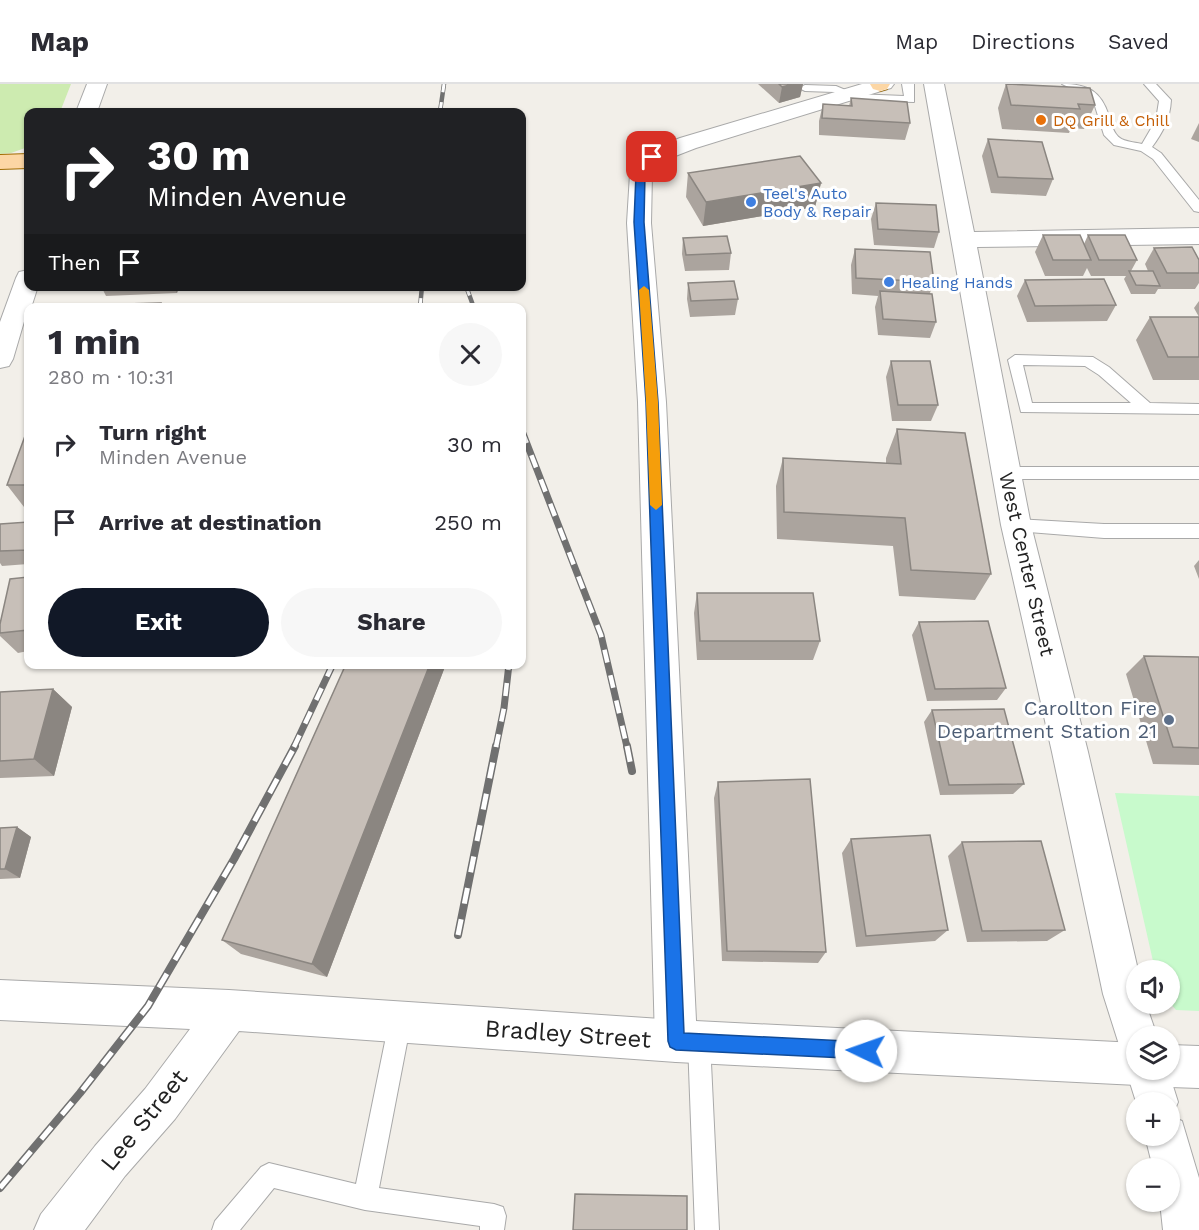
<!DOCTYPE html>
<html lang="en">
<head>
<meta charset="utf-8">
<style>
	body { margin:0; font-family:"Work Sans",sans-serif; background:#f7f7f7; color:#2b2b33; height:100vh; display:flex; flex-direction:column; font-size:22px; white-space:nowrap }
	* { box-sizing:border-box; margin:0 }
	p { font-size:20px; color:#7c7c81 }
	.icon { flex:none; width:33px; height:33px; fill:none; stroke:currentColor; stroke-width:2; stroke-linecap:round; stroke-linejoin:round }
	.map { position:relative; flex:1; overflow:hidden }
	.details { position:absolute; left:24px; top:219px; width:502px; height:366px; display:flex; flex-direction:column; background:#fff; border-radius:12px; box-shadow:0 2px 4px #0004 }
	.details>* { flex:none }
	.banner { position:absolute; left:24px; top:24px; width:502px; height:183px; border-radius:12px; box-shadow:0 2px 4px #0004; background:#202124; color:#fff; overflow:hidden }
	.controls { position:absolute; left:1126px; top:876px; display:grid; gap:12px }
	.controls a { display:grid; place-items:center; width:54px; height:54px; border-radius:50%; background:#fff; box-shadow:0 2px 4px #0004; font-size:30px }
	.pin { position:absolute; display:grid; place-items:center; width:51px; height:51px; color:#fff; margin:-26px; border-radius:12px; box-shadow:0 3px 9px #0006 }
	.me { position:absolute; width:66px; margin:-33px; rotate:273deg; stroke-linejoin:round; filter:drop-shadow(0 0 4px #0008) }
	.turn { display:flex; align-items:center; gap:21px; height:126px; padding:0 24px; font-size:27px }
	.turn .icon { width:78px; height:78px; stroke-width:2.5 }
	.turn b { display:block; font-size:42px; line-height:51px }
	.then { display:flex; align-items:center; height:57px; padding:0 24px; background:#0003; gap:12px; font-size:22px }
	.round { display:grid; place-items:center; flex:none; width:63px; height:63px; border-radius:32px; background:#f7f7f7 }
	.headline { display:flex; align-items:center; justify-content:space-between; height:102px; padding:0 24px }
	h1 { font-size:36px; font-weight:700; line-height:45px }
	.primary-button { display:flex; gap:12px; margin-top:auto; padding:12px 24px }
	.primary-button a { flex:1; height:69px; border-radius:36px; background:#111827; color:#fff; font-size:24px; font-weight:700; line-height:69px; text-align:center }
	.primary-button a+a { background:#f7f7f7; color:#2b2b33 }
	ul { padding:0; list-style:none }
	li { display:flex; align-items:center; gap:18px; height:78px; padding:0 24px }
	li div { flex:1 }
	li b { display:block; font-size:22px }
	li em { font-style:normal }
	header { display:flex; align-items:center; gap:36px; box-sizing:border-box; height:84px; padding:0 30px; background:#fff; border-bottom:2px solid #e1e1e2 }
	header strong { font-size:28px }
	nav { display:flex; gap:33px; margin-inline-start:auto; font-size:21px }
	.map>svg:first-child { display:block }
	.grass { fill:#cdebb0 }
	.park { fill:#c8facc }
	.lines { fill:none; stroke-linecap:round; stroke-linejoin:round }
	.service-casing { stroke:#a9a9a9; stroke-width:2 }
	.minor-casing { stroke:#a9a9a9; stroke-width:2 }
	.tertiary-casing { stroke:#a9a9a9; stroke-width:2 }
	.primary-casing { stroke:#a06b00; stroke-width:2 }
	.service { fill:#fff; fill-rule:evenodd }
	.minor { fill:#fff; fill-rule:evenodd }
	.tertiary { fill:#fff; fill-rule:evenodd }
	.primary { fill:#fcd6a4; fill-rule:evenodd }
	.rail-far2-casing { stroke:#707070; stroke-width:4.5 }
	.rail-far1-casing { stroke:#707070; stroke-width:7 }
	.rail-casing { stroke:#707070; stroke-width:8 }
	.rail-far2 { stroke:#fff; stroke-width:3; stroke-dasharray:10; stroke-linecap:butt }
	.rail-far1 { stroke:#fff; stroke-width:4.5; stroke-dasharray:13; stroke-linecap:butt }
	.rail { stroke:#fff; stroke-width:5; stroke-dasharray:16; stroke-linecap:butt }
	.wall { fill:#aba49e }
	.shaded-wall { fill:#8b8681 }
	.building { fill:#c7bfb8; stroke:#8b8681; stroke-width:1.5 }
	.route { fill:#1a73e8; stroke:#114b97; stroke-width:1.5 }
	.slow { fill:#f59e0b }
	.food-dot { fill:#e8710a; stroke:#fff; stroke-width:2 }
	.shop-dot { fill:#3f7fe0; stroke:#fff; stroke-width:2 }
	.service-dot { fill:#5c6f8a; stroke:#fff; stroke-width:2 }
	.labels { text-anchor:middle; stroke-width:6; stroke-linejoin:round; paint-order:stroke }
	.far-food-label { font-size:16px; fill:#c56008; stroke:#fff; text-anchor:start }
	.far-shop-label { font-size:16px; fill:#366cbe; stroke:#fff; text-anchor:start }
	.street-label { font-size:20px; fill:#222; stroke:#fff }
	.service-label { font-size:20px; fill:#4e5e75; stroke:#fff; text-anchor:end }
	.near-street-label { font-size:24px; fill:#222; stroke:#fff }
</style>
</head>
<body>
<header>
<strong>Map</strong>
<nav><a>Map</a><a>Directions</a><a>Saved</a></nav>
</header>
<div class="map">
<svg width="1199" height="1146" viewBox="0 0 1199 1146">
	<rect width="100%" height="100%" fill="#f2efe9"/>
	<path class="grass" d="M 0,0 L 71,0 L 60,28 L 28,28 L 28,63 L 11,69 L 0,70 Z"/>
	<path class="park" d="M 1115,709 L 1199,712 L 1199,927 L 1176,926 L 1170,919 L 1170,886 L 1155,886 Z"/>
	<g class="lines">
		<g class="service-casing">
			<path id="service" d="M 902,0 L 914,0 L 914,18 L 840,16 L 834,13 L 838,10 L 834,8 L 805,7 L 799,4 L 805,1 L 836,2 L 855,10 L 904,12 Z
				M 1062,0 C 1088,0 1101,7 1109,32 C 1111,37 1112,45 1116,50 C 1121,58 1134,58 1142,60 L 1156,36 L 1159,17 L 1144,0 L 1156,0 L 1171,16 C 1170,35 1163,48 1152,63 L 1161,69 L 1199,116 L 1199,128 L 1194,127 L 1153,75 L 1141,67 L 1114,61 L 1104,51 L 1094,19 L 1085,11 Z
				M 1015,271 L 1093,273 L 1109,283 L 1150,319 L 1199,320 L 1199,330 L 1021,328 L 1008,276 ZM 1023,281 L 1085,282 L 1099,291 L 1131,319 L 1032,319 Z
				M 1006,383 L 1199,383 L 1199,395 L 1006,395 L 1000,393 L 998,389 L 1000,385 Z
				M 1016,435 L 1104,440 L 1199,440 L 1199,454 L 1104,454 L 1016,447 L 1010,446 L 1008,441 L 1010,436 Z
				M 400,927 L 408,930 L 411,938 L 379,1104 L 494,1120 L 503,1123 L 506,1132 L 504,1146 L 480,1146 L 480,1142 L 365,1126 L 274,1104 L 240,1146 L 212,1146 L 215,1137 L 261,1083 L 269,1079 L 356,1100 L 389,938 L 392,930 Z
				M 699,947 L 707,950 L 710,958 L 719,1146 L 695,1146 L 688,958 L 691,950 Z"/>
		</g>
		<g class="minor-casing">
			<path id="minor" d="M 862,0 L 894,0 L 891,4 L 696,64 L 660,78 L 652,90 L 651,139 L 666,318 L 697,957 L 691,972 L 676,978 L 661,972 L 655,957 L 638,318 L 627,139 L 630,90 L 644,68 L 680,54 Z
				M 924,0 L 944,0 L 974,148 L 1199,144 L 1199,160 L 977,163 L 1031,441 L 1088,668 L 1138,886 L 1137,920 L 1146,920 L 1157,952 L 1137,952 L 1137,986 L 1168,986 L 1178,1018 L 1172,1033 L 1182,1037 L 1199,1094 L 1199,1146 L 1163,1146 L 1160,1118 L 1170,1118 L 1170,1084 L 1153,1084 L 1145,1052 L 1170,1052 L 1170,1018 L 1137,1018 L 1137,1021 L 1126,986 L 1131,973 L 1122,970 L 1103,910 L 1052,668 L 1001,441 Z"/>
		</g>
		<g class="tertiary-casing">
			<path id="tertiary" d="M 87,0 L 107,0 L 97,28 L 76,28 Z
				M 28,186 L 28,202 L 38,202 L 31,224 L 28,224 L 13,275 L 9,282 L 0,284 L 0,238 L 16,194 L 19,188 Z
				M 0,896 L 229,906 L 676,936 L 1137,959 L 1137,986 L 1170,986 L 1170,961 L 1199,962 L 1199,1004 L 1170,1003 L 1155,997 L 1153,991 L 1152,995 L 1137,1001 L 676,978 L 239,947 L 175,1035 L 125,1092 L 85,1146 L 34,1146 L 41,1130 L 95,1062 L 145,1005 L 190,945 L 0,936 Z"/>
		</g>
		<g class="primary-casing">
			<path id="primary" d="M 870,0 L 890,0 L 887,5 L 880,7 L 873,5 Z
				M 28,70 L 28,84 L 0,85 L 0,71 Z"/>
		</g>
		<use href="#service" class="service"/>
		<use href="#minor" class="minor"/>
		<use href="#tertiary" class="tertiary"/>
		<use href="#primary" class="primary"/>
		<g class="rail-far2-casing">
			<path id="rail-far2" d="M 440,28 L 444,0
				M 466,202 L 474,224
				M 420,224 L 422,202"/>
		</g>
		<g class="rail-far1-casing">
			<path id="rail-far1" d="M 522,347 L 601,551 L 627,663
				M 294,663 L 333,580
				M 496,663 L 504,624 L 509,580"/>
		</g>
		<g class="rail-casing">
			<path id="rail" d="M 627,662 L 632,687
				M 458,851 L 496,662
				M 0,1104 L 80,1009 L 148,922 L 234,775 L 295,662"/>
		</g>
		<use href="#rail-far2" class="rail-far2"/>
		<use href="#rail-far1" class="rail-far1"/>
		<use href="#rail" class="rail"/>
	</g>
	<path class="wall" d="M 758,0 L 803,0 L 800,13 L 779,19 Z
		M 1006,0 L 1095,21 L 1084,45 L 1071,44 L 1069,49 L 1002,45 L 998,24 Z
		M 851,14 L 910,39 L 905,56 L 819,51 L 819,37 L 823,20 L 849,22 Z
		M 1199,39 L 1199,58 L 1191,55 Z
		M 988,55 L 1053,95 L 1046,112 L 991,109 L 982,72 Z
		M 688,89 L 821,99 L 815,123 L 703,142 L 686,113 Z
		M 876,119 L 939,148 L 934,164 L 874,161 L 871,135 Z
		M 1043,151 L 1084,160 L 1088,151 L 1137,176 L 1131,187 L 1148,187 L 1145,180 L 1154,164 L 1199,176 L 1199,199 L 1195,205 L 1158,205 L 1155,210 L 1131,210 L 1124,195 L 1126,192 L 1091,192 L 1087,184 L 1083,192 L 1045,192 L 1035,168 Z
		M 683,154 L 731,169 L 729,186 L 685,187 L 682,170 Z
		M 855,165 L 934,198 L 930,209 L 936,238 L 930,254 L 878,251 L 875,223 L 878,212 L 852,210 L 851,181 Z
		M 1025,196 L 1116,221 L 1107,237 L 1027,238 L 1017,212 Z
		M 688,199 L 738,215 L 735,231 L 690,233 L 687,215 Z
		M 101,202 L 179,202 L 177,209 L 106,212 Z
		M 1199,217 L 1199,233 L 1194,224 Z
		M 1150,233 L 1199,233 L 1199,296 L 1153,296 L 1136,256 Z
		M 891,277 L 938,321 L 931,337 L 892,337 L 886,293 Z
		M 897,345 L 991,490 L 975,516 L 899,512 L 893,462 L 777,455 L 776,402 L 783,374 L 886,379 L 886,374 Z
		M 28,352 L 28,423 L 24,423 L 7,401 Z
		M 28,438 L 28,480 L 2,482 L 0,479 L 0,440 Z
		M 1199,476 L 1199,495 L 1194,482 Z
		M 28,493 L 28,567 L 18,569 L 0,552 L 0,540 Z
		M 697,509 L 820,557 L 813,576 L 697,576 L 694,529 Z
		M 919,538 L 1006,604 L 997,616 L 927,617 L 912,551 Z
		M 1144,572 L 1199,573 L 1199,681 L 1153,680 L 1126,590 Z
		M 346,580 L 446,580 L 327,893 L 241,870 L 222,856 Z
		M 53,605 L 72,623 L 54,692 L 0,694 L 0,608 Z
		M 932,626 L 1024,700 L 1013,710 L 940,711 L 924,638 Z
		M 718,698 L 826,868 L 818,879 L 722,877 L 714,714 Z
		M 17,743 L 31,753 L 20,794 L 0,795 L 0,744 Z
		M 851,755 L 948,846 L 935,857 L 856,863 L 842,769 Z
		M 962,758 L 1065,846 L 1047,857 L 967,858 L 948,772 Z"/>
	<path class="shaded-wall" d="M 793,0 L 803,0 L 800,13 L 779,19 L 782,3 Z
		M 821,99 L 815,123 L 703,142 L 706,118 Z
		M 174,202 L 179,202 L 177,209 Z
		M 430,580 L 446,580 L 327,893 L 312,880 Z
		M 53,605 L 72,623 L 54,692 L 34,675 Z
		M 17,743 L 31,753 L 20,794 L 5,785 Z"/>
	<path class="building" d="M 779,0 L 793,0 L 782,3 Z
		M 1006,0 L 1090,4 L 1095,21 L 1078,20 L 1080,25 L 1011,21 Z
		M 851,14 L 907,18 L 910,39 L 822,34 L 823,20 L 852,22 Z
		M 988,55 L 1042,58 L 1053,95 L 998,93 Z
		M 800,72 L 821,99 L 706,118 L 688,89 Z
		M 876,119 L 936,121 L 939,148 L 878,145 Z
		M 1043,151 L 1080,151 L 1091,176 L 1053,176 Z
		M 1088,151 L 1125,151 L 1137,176 L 1099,176 Z
		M 727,152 L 731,169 L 686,171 L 683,154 Z
		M 1192,163 L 1199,176 L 1199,189 L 1167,189 L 1154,164 Z
		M 855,165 L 930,168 L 934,198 L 856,194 Z
		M 1129,187 L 1153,187 L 1160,202 L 1136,201 Z
		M 1104,195 L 1116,221 L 1035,222 L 1025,196 Z
		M 734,197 L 738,215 L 691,217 L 688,199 Z
		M 880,207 L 932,210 L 936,238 L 883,235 Z
		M 161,219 L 160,224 L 86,224 L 87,221 Z
		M 1150,233 L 1199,233 L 1199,273 L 1168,273 Z
		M 891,277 L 930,277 L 938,321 L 898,321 Z
		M 897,345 L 965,349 L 991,490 L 911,486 L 905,434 L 784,428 L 783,374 L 901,380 Z
		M 25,352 L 28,352 L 28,401 L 7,401 Z
		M 28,438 L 28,466 L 0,467 L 0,440 Z
		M 28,493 L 28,546 L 0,549 L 0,540 L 10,495 Z
		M 697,509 L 813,509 L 820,557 L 700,557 Z
		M 988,537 L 1006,604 L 935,605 L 919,538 Z
		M 1144,572 L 1199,573 L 1199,664 L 1173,663 Z
		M 346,580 L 430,580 L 312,880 L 222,856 Z
		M 53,605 L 34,675 L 0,677 L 0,608 Z
		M 1004,625 L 1024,700 L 949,701 L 932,626 Z
		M 810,695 L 826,868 L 727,867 L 718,698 Z
		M 17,743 L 5,785 L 0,785 L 0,744 Z
		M 930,751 L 948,846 L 866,852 L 851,755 Z
		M 1041,757 L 1065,846 L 982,847 L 962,758 Z
		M 575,1110 L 687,1112 L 687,1146 L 573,1146 Z"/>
	<path class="route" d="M 652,70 L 657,73 L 645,90 L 644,138 L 658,318 L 684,949 L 866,958 L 872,961 L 875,967 L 872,973 L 866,975 L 676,966 L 670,963 L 668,957 L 646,318 L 634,138 L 636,90 L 649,71 Z"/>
	<path class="slow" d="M 644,202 L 649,206 L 658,318 L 662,421 L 656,426 L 650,421 L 646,318 L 639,206 Z"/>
	<circle class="food-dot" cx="1041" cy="36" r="6"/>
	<g class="shop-dot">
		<circle cx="751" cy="118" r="6"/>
		<circle cx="889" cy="198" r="6"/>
	</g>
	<circle class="service-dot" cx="1169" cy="636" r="6"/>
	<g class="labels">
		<g class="far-food-label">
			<text x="1053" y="42">DQ Grill &amp; Chill</text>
		</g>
		<g class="far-shop-label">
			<text x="763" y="115">Teel's Auto<tspan x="763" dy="18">Body &amp; Repair</tspan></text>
			<text x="901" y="204">Healing Hands</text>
		</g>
		<g class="street-label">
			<text transform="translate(1027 480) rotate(77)" y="7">West Center Street</text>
		</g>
		<g class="service-label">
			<text x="1157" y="631">Carollton Fire<tspan x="1157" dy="23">Department Station 21</tspan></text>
		</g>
		<g class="near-street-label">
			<text transform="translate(568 950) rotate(4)" y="8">Bradley Street</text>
			<text transform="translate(144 1036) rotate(-51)" y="8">Lee Street</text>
		</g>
	</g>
</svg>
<div class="controls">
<a><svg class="icon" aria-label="sound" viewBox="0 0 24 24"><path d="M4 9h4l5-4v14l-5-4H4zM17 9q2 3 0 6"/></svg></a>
<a><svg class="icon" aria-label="layers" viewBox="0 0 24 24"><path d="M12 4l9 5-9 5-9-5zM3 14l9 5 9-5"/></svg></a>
<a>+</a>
<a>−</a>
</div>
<div class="pin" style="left:652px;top:73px;background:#d93025"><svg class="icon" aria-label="arrive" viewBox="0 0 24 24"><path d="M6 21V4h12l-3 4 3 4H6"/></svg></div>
<svg class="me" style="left:866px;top:967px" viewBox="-20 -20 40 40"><circle r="19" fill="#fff"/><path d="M0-13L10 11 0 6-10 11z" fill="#1a73e8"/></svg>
<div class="banner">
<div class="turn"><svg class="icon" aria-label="right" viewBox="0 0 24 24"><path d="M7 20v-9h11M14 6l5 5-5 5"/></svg><div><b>30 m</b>Minden Avenue</div></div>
<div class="then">Then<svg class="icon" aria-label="arrive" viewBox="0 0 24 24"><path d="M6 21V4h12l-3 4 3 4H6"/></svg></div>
</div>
<section class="details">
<div class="headline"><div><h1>1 min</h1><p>280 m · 10:31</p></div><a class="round"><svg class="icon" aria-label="close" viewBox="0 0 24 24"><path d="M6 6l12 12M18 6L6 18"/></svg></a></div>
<ul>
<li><svg class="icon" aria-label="right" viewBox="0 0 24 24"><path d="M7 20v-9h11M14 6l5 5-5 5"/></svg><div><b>Turn right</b><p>Minden Avenue</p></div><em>30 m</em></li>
<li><svg class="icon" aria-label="arrive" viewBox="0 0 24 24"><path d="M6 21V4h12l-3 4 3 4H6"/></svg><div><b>Arrive at destination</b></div><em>250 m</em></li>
</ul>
<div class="primary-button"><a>Exit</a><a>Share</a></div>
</section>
</div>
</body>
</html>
